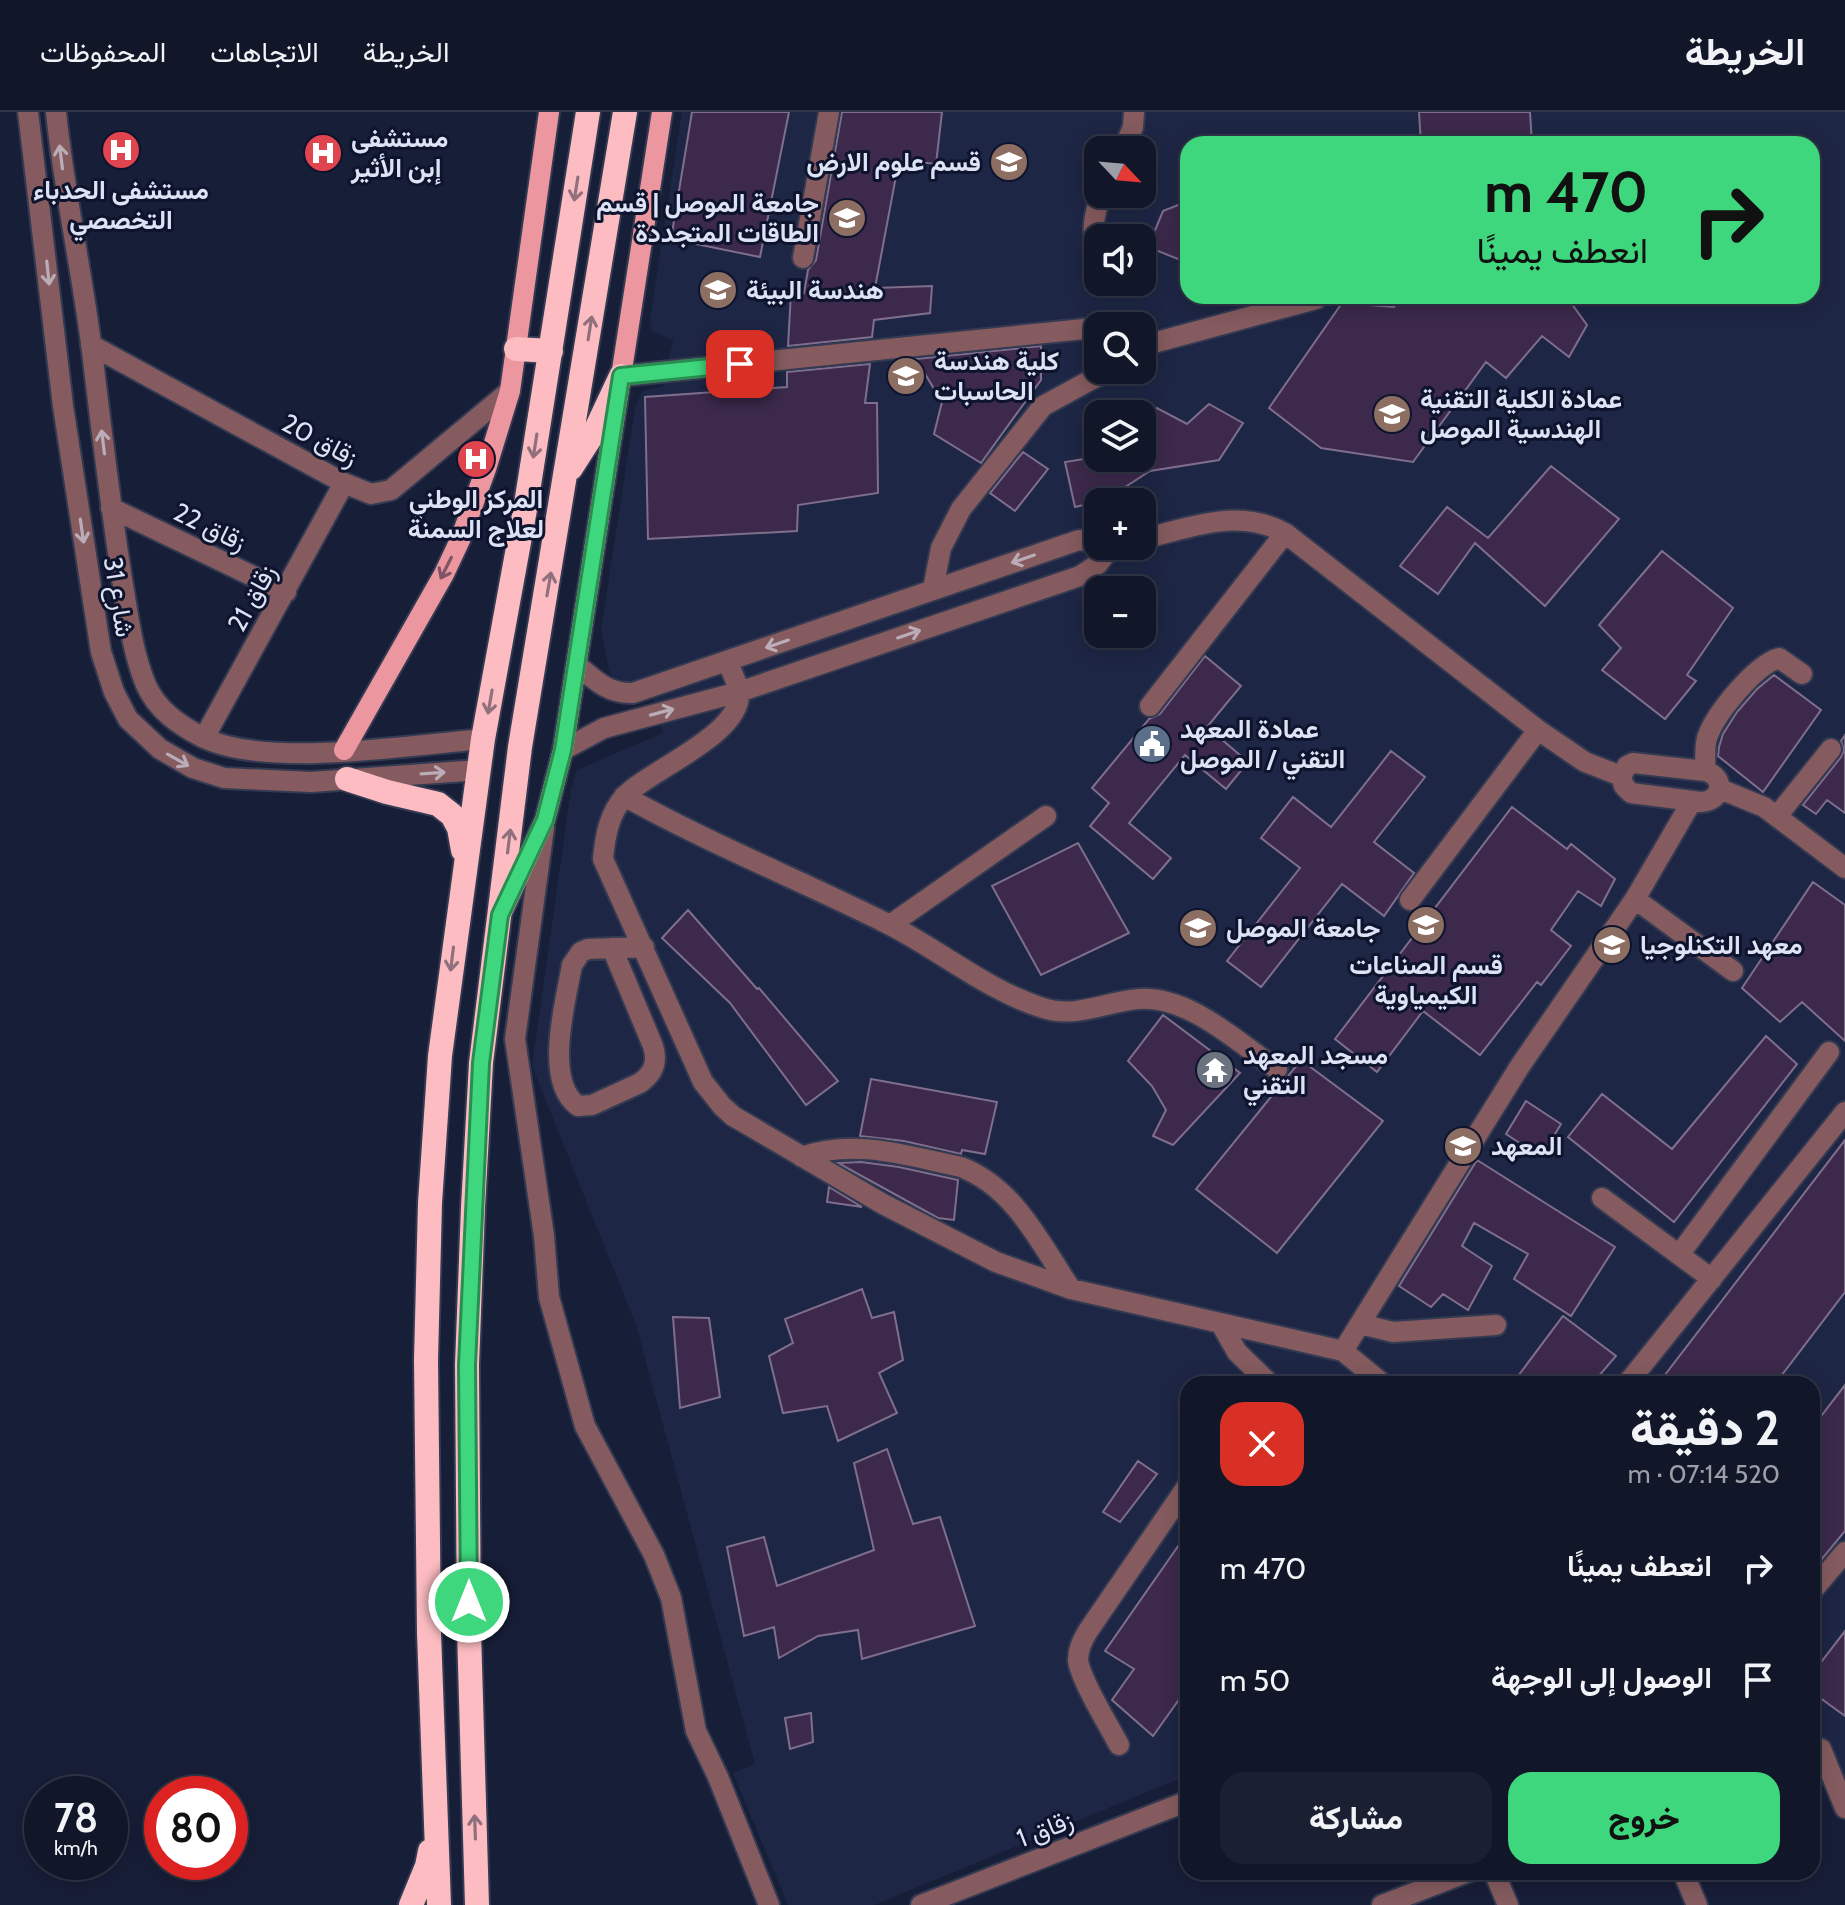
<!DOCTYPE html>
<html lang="ar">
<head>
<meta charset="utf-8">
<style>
	body { margin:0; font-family:Cabin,Vazirmatn,sans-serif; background:#1a1f31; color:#f1f3f6; direction:rtl; height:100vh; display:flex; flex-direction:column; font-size:30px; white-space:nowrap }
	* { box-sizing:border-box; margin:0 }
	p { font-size:26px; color:#9c9fa8 }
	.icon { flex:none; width:44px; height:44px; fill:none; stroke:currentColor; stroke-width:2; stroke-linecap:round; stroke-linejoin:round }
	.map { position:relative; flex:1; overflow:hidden; direction:ltr }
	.sheet { position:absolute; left:1180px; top:1264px; width:640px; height:504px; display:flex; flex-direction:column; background:#111629; border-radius:24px; box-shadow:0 4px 20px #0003,0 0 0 2px #303546; direction:rtl }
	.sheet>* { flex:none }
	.guide { position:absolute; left:1180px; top:24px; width:640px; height:168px; border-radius:24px; box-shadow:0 4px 20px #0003,0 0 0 2px #303546; direction:rtl; background:#3fd77d; color:#111; overflow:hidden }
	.needle { width:52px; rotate:116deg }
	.controls { position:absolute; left:1084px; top:24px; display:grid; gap:16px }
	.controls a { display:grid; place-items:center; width:72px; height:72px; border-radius:16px; background:#111629; box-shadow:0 4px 20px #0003,0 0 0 2px #303546; font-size:40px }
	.speed { position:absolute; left:24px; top:1664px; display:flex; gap:16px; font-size:40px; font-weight:700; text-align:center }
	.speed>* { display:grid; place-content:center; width:104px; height:104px; border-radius:50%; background:#111629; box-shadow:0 4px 20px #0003,0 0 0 2px #303546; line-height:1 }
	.speed small { font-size:20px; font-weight:400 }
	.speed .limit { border:12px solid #d22; background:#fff; color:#111 }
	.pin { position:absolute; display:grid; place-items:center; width:68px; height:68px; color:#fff; margin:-34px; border-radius:16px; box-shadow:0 4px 12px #0006 }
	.me { position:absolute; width:88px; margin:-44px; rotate:0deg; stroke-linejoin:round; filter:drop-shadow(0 0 6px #0008) }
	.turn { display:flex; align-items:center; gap:28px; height:168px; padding:0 40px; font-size:36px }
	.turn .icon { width:104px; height:104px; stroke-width:2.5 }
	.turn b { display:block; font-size:56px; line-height:68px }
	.round { display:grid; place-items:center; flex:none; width:84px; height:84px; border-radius:24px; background:#1a1f31 }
	.head { display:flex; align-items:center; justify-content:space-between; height:136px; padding:0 40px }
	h1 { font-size:48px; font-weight:800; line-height:60px }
	.cta { display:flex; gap:16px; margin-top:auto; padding:16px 40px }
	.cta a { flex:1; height:92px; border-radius:24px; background:#3fd77d; color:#111; font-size:32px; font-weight:800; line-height:92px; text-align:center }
	.cta a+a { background:#1a1f31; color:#f1f3f6 }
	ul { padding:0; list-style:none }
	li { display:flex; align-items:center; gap:24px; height:112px; padding:0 40px }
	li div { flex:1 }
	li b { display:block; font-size:30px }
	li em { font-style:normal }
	header { display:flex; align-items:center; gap:48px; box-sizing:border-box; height:112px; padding:0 40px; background:#111629; border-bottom:2px solid #303546 }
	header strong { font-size:38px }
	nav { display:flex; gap:44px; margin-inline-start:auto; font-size:28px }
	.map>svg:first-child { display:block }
	.built { fill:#1e2645; fill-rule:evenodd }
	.building { fill:#3c294b; stroke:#7f6e8c; stroke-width:2 }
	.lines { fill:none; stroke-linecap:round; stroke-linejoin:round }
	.minor-casing { stroke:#333a51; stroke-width:24 }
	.major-casing { stroke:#333a51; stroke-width:24 }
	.highway-casing { stroke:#333a51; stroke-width:28 }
	.minor { stroke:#855b5f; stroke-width:20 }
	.major { stroke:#ec969f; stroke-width:20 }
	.highway { stroke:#fcbcc1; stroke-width:24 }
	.oneway { stroke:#baadb8 }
	.oneway2 { stroke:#91707e }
	.oneway3 { stroke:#7d5566 }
	.route-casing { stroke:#298c51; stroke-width:20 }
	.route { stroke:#3fd77d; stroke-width:14 }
	.labels { text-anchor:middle; stroke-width:6; stroke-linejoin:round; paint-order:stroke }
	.poi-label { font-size:26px; font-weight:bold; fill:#dde3f4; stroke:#0e142d; text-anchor:start }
	.street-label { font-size:26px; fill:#dde3f4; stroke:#0e142d }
</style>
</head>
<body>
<header>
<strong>الخريطة</strong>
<nav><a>الخريطة</a><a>الاتجاهات</a><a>المحفوظات</a></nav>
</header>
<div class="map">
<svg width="1845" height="1793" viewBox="0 0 1845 1793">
	<rect width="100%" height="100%" fill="#171e37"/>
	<path class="built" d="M 682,0 L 1845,0 L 1845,1693 L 1812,1641 L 1812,1272 L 1188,1272 L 1188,1663 L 874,1793 L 788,1793 L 733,1661 L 755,1652 L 636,1213 L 532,954 L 571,677 L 577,658 L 663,621 L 648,571 L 618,578 L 609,559 L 601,518 L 635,296 L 642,279 L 663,274 L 673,228 L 652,219 L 650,207 ZM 1188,32 L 1812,32 L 1812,184 L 1188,184 ZM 1098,38 L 1142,38 L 1142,82 L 1098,82 ZM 1098,126 L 1142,126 L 1142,170 L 1098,170 ZM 1098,214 L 1142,214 L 1142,258 L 1098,258 ZM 1098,302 L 1142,302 L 1142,346 L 1098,346 ZM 1098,390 L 1142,390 L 1142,434 L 1098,434 ZM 1098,478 L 1142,478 L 1142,522 L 1098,522 Z"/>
	<path class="building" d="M 692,0 L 789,0 L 760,145 L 671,127 Z
		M 842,0 L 942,0 L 936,52 L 899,48 L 875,176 L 932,174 L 930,201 L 874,208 L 872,225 L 788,234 L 791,181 L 804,181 L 808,158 L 816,148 Z
		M 1419,0 L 1530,0 L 1532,32 L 1421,32 Z
		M 1188,89 L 1188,151 L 1148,135 L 1163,99 Z
		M 1401,184 L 1566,184 L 1587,213 L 1569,245 L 1542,224 L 1506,266 L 1486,250 L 1413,350 L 1321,336 L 1269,296 L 1342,191 L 1394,195 Z
		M 1041,234 L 1041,268 L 981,351 L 934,322 L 942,290 L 916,247 Z
		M 870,252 L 865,291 L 877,291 L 878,381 L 798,393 L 797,419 L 648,427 L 645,285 L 787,275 L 787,260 Z
		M 1209,292 L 1243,311 L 1219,348 L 1150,359 L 1105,388 L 1075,395 L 1065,350 L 1090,346 L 1142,346 L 1142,305 L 1149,309 L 1157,296 L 1187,312 Z
		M 1023,340 L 1048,357 L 1015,399 L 990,381 Z
		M 1551,354 L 1619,407 L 1545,494 L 1475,431 L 1438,482 L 1400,454 L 1447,395 L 1488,426 Z
		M 1662,439 L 1733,496 L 1687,563 L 1696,569 L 1665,607 L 1602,558 L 1621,536 L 1599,513 Z
		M 1205,544 L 1241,574 L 1207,615 L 1248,650 L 1226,677 L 1185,643 L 1129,711 L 1171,746 L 1153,767 L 1090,714 L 1109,691 L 1092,676 L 1149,607 L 1160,602 Z
		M 1774,563 L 1821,598 L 1763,680 L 1718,644 L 1719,635 L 1723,622 L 1737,600 L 1757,577 Z
		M 1845,623 L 1845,701 L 1827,688 L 1816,702 L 1803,693 L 1841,645 L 1844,638 L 1841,629 Z
		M 1391,639 L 1425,665 L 1374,730 L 1414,761 L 1384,804 L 1342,772 L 1261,875 L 1227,849 L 1300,756 L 1261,726 L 1293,685 L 1331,715 Z
		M 1512,695 L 1567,737 L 1571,732 L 1615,767 L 1601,794 L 1578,779 L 1551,818 L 1571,834 L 1541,873 L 1537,870 L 1480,943 L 1423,899 L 1377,960 L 1335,927 Z
		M 1078,731 L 1129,821 L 1041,863 L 992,774 Z
		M 1813,770 L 1845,793 L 1845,929 L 1802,890 L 1780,910 L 1742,876 Z
		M 688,798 L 757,877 L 759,876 L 838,969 L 806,993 L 730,891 L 662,826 Z
		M 1163,903 L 1240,961 L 1173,1033 L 1153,1024 L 1166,998 L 1152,974 L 1128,949 Z
		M 1766,924 L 1797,952 L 1674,1110 L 1568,1025 L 1602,982 L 1672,1037 Z
		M 1301,948 L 1383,1009 L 1277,1141 L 1196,1077 Z
		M 871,967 L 997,990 L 985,1042 L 962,1038 L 961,1042 L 904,1029 L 860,1024 Z
		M 1526,989 L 1561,1012 L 1541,1045 L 1506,1022 Z
		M 1845,1028 L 1845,1180 L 1775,1272 L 1658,1272 Z
		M 1477,1048 L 1615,1135 L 1571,1204 L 1514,1167 L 1528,1142 L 1474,1111 L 1462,1134 L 1492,1154 L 1468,1198 L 1443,1182 L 1431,1195 L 1399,1174 Z
		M 861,1050 L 899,1055 L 958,1068 L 954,1108 L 938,1106 L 838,1051 Z
		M 829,1075 L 862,1095 L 827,1090 Z
		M 862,1177 L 872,1206 L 894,1200 L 903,1248 L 879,1261 L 897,1301 L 838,1329 L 827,1294 L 783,1301 L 769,1244 L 793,1231 L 785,1207 Z
		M 1563,1204 L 1616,1244 L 1592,1272 L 1512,1272 Z
		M 673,1205 L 709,1206 L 720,1285 L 680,1296 Z
		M 1845,1273 L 1845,1419 L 1812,1459 L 1812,1316 Z
		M 887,1337 L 913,1412 L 940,1405 L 975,1514 L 862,1547 L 858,1518 L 818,1524 L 779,1546 L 774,1515 L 744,1524 L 727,1435 L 764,1425 L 777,1474 L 874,1438 L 854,1351 Z
		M 1138,1349 L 1157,1362 L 1120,1410 L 1103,1400 Z
		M 1188,1420 L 1188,1598 L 1178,1589 L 1153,1624 L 1112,1588 L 1134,1557 L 1105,1539 Z
		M 1845,1519 L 1845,1604 L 1812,1580 L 1812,1562 Z
		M 811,1601 L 813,1630 L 790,1637 L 785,1606 Z"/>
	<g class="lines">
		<g class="minor-casing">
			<path id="minor" d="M 28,0 L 63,294 L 101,540 L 114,580 L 128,607 L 160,637 L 193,656 L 224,666 L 311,670 L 479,658
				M 56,0 C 64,80 82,159 92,239 C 101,315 110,391 122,467 C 128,502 132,539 146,573 C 157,598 179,613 202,625 C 265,657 411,633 483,627
				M 1123,38 L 1133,15 L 1134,0
				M 1098,135 C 1089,119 1096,98 1101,82
				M 803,146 L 829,0
				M 91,233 L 344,371 L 371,382 L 391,378 L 510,279
				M 1142,234 L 1316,187
				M 621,264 L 1084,217 L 1098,220
				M 111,396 L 286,480
				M 1142,427 C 1191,416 1237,395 1285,421 L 1538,618 L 1585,650 L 1621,664
				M 933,477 L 941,436 L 961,397 L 1043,294 L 1109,258
				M 728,550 C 731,559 737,570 739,579 C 744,622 649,658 625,684 C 609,701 605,725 603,747 L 703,970 L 722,994 L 733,1004 L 883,1092 L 996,1150 L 1071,1177 L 1343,1239 L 1383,1272
				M 577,553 C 595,568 608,582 633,581 L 1079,428 L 1098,430
				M 1150,594 L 1285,421
				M 204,626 L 344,371
				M 563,638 L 604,616 L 739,580 L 1080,464 L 1098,452 L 1111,435
				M 1633,651 L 1705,659 C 1726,665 1723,689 1701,690 L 1631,681 L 1624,674 L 1621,664 L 1627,654 Z
				M 1705,659 C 1706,649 1704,636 1707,626 C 1715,602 1755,553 1779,546 L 1802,562
				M 1720,677 L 1764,695 L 1845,756
				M 624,684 C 710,732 800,768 888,812 C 940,838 986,878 1043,896 C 1076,907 1108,889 1139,887 C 1190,884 1237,930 1277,957
				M 1778,703 L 1831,637
				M 544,716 L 515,927 L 544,1124 L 549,1185 L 585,1314 L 654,1443 L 671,1486 L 696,1619 L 718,1665 L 769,1793
				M 1635,787 L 1733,859
				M 1410,788 L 1538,618
				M 890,813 L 1046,704
				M 612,836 L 653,934 C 658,950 654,961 640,971 L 592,993 L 578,994 C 543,969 566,888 572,853 L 581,840 L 588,837 L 644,835
				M 802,1045 C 854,1026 908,1044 961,1055 C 1015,1076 1040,1131 1071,1177
				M 1602,1086 L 1712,1167
				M 1679,1143 L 1829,940
				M 1221,1212 L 1237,1240 L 1270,1272
				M 1360,1212 L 1393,1220 L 1496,1213
				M 1343,1239 L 1520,954 L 1635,787 L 1692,689
				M 1627,1272 L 1845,1000
				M 1812,1479 L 1845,1440
				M 1119,1633 C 1109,1614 1080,1567 1078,1548 C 1078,1536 1083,1528 1088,1519 L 1188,1373
				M 1821,1637 L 1845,1696
				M 1494,1760 L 1508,1793
				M 1683,1760 L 1697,1793
				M 921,1793 L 1188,1689
				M 1382,1793 L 1468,1760"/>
		</g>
		<g class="major-casing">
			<path id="major" d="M 344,638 L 444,462 L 460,428 L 486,357 L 510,279 L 549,0
				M 502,800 L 545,708 L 563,638 L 662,0"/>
		</g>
		<g class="highway-casing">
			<path id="highway" d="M 516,237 L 551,239
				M 571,356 L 596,317 L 621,264
				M 347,667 L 387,680 L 438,692 L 452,703 L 459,716 L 463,738
				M 411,1793 L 427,1754 L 430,1739
				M 439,1793 L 429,1521 L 426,1248 L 430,1091 L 440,944 L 483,627 L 526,392 L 588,0
				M 477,1793 L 469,1519 L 467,1253 L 473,1095 L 481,951 L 520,635 L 625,0"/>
		</g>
		<use href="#minor" class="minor"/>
		<use href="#major" class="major"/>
		<use href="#highway" class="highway"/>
	</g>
	<defs><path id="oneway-shaft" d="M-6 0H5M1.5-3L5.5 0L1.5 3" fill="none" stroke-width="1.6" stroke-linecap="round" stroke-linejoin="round" transform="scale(2)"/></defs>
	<g class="oneway">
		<use href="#oneway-shaft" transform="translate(61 45) rotate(-97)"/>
		<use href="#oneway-shaft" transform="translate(48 161) rotate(84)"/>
		<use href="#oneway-shaft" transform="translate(103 330) rotate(-97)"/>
		<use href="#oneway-shaft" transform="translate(82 419) rotate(82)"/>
		<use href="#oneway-shaft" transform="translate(1023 447) rotate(161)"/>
		<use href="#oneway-shaft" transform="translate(909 522) rotate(-19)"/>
		<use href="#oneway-shaft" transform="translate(777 532) rotate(161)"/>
		<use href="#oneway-shaft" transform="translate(662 600) rotate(-15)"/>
		<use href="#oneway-shaft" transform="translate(178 648) rotate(29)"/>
		<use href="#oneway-shaft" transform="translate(433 661) rotate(-4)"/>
	</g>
	<g class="oneway2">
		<use href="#oneway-shaft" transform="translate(576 77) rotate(99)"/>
		<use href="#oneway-shaft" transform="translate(590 216) rotate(-81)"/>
		<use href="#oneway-shaft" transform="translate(535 334) rotate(99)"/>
		<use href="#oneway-shaft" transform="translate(549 472) rotate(-80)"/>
		<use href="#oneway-shaft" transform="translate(490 590) rotate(100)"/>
		<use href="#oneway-shaft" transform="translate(509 729) rotate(-83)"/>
		<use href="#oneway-shaft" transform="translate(452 847) rotate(97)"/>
		<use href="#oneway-shaft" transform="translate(475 1715) rotate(-92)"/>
	</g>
	<use class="oneway3" href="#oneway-shaft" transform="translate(446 456) rotate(117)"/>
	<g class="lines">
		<g class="route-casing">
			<path id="route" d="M 469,1490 L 467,1253 L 481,951 L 500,803 L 545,708 L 563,638 L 621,264 L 740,252"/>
		</g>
		<use href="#route" class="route"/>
	</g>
	<defs>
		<g id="hospital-disc" transform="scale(2)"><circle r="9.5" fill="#e0444e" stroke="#0e142d"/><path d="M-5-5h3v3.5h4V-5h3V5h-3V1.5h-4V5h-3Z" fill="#fff"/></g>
		<g id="university-disc" transform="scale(2)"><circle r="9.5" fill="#8d6e63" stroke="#0e142d"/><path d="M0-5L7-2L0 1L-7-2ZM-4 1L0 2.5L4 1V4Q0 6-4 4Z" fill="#fff"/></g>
		<g id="school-disc" transform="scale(2)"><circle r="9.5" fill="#8d6e63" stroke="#0e142d"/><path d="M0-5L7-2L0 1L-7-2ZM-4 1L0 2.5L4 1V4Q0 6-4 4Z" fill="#fff"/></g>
		<g id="civic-disc" transform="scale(2)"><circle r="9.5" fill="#5c6f8a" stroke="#0e142d"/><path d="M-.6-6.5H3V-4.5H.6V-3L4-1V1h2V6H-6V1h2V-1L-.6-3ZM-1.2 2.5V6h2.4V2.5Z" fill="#fff"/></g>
		<g id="temple-disc" transform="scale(2)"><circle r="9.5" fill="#6b7280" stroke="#0e142d"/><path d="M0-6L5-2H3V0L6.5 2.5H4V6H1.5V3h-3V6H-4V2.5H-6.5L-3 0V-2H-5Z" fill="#fff"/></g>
	</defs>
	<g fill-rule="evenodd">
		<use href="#hospital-disc" x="121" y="38"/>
		<use href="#hospital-disc" x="323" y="41"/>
		<use href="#university-disc" x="1009" y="50"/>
		<use href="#university-disc" x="847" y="106"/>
		<use href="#university-disc" x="718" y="178"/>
		<use href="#school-disc" x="906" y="264"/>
		<use href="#university-disc" x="1392" y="302"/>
		<use href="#hospital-disc" x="476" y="347"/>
		<use href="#civic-disc" x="1152" y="632"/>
		<use href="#school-disc" x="1426" y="813"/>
		<use href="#university-disc" x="1198" y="816"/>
		<use href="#university-disc" x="1612" y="833"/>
		<use href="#temple-disc" x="1215" y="958"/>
		<use href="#university-disc" x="1463" y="1034"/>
	</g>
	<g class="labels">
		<g class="poi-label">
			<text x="351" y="35">مستشفى<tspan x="351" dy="30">إبن الأثير</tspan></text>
			<text x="981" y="59" text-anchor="end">قسم علوم الارض</text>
			<text x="121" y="87" text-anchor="middle">مستشفى الحدباء<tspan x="121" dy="30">التخصصي</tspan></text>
			<text x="819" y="100" text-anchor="end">جامعة الموصل | قسم<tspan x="819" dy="30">الطاقات المتجددة</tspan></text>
			<text x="746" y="187">هندسة البيئة</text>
			<text x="934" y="258">كلية هندسة<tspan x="934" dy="30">الحاسبات</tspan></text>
			<text x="1420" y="296">عمادة الكلية التقنية<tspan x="1420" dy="30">الهندسية الموصل</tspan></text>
			<text x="476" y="396" text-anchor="middle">المركز الوطني<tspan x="476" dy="30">لعلاج السمنة</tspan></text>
			<text x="1180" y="626">عمادة المعهد<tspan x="1180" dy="30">التقني / الموصل</tspan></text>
			<text x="1226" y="825">جامعة الموصل</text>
			<text x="1640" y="842">معهد التكنلوجيا</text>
			<text x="1426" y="862" text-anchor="middle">قسم الصناعات<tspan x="1426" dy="30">الكيمياوية</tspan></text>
			<text x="1243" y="952">مسجد المعهد<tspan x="1243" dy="30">التقني</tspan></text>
			<text x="1491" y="1043">المعهد</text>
		</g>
		<g class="street-label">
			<text transform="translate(320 328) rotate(28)" y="9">زقاق 20</text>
			<text transform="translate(210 415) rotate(26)" y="9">زقاق 22</text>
			<text transform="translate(119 485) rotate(81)" y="9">شارع 31</text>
			<text transform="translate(252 486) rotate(-61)" y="9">زقاق 21</text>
			<text transform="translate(1045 1717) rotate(-21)" y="9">زقاق 1</text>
		</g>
	</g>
</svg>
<div class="controls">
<a><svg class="needle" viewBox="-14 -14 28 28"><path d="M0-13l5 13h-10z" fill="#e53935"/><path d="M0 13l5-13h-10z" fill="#9c9fa8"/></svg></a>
<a><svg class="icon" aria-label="sound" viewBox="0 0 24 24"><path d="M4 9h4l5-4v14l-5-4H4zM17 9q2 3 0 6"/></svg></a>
<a><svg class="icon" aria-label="search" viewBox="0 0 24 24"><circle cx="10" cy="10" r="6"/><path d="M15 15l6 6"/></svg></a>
<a><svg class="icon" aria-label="layers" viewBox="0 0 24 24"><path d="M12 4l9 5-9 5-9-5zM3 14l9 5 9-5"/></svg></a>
<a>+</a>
<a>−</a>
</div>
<div class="speed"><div>78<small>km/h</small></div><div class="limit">80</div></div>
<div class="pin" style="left:740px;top:252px;background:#d93025"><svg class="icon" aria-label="arrive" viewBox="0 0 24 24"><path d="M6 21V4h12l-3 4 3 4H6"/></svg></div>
<svg class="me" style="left:469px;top:1490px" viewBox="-20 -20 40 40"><circle r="17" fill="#3fd77d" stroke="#fff" stroke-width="3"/><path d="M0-11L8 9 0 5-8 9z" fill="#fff"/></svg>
<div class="guide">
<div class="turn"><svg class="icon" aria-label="right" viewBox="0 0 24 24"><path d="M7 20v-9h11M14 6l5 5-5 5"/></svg><div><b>470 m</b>انعطف يمينًا</div></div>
</div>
<section class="sheet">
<div class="head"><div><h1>2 دقيقة</h1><p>520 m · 07:14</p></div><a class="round" style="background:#d93025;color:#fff"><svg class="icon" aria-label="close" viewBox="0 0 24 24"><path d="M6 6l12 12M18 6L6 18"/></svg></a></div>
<ul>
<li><svg class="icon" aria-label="right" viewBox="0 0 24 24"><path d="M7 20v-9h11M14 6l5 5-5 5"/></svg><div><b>انعطف يمينًا</b></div><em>470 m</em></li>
<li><svg class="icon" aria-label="arrive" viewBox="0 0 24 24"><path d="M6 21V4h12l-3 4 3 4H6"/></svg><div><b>الوصول إلى الوجهة</b></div><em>50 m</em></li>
</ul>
<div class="cta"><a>خروج</a><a>مشاركة</a></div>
</section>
</div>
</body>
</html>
